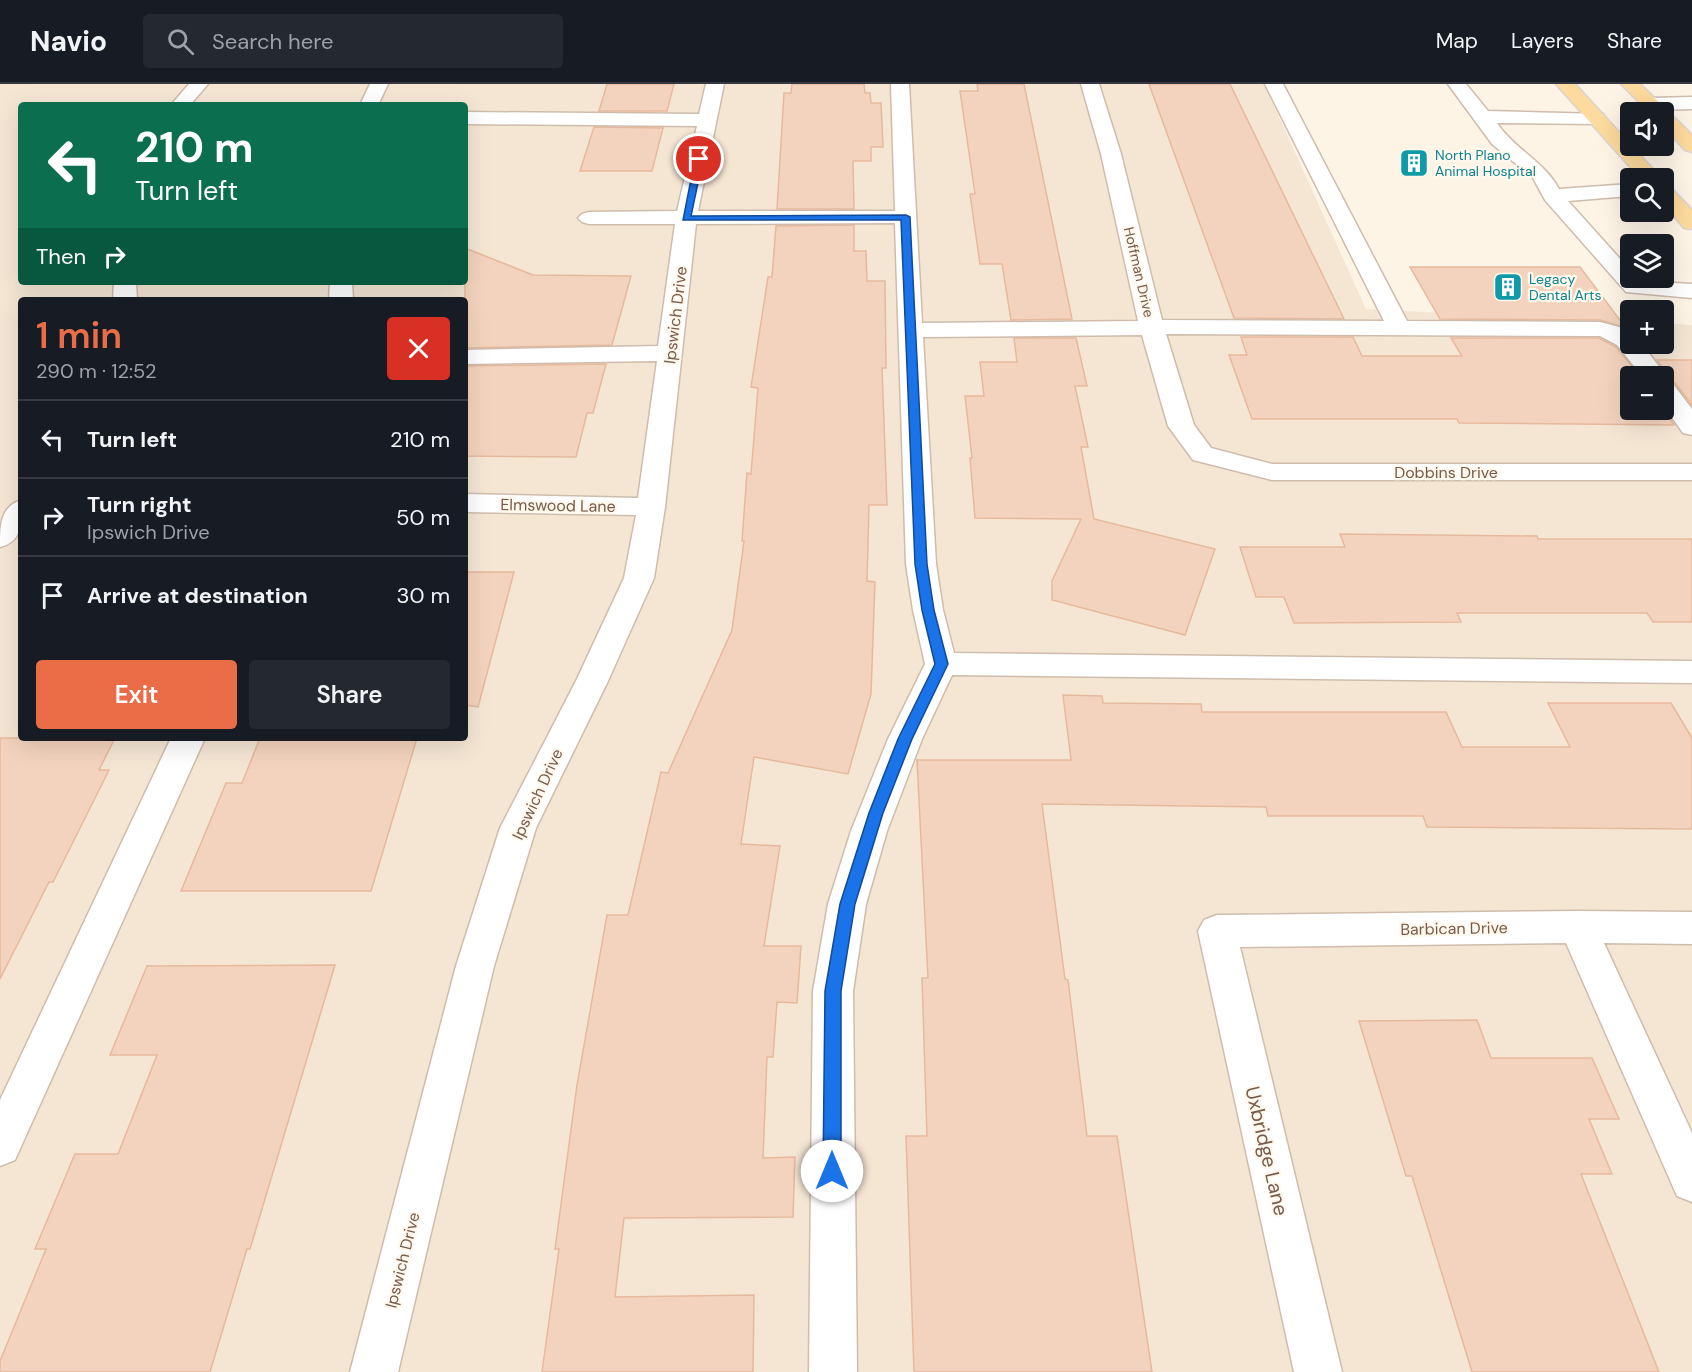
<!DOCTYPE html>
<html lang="en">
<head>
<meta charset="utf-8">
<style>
	body { margin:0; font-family:"DM Sans",sans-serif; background:#242831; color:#f1f3f6; height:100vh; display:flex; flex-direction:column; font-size:22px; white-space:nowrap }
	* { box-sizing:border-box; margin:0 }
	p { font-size:20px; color:#9ea1a6 }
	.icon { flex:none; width:33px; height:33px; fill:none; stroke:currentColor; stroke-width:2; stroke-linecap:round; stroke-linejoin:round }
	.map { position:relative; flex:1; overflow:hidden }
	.details { position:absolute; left:18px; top:213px; width:450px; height:444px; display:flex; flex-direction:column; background:#171b24; border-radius:6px; box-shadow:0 6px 24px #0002 }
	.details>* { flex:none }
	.banner { position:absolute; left:18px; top:18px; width:450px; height:183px; border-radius:6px; box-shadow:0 6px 24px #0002; background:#0b6e4f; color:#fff; overflow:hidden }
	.fabs { position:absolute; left:1620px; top:18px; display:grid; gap:12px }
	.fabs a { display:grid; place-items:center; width:54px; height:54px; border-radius:6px; background:#171b24; box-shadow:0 6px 24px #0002; font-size:30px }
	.pin { position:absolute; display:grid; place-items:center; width:51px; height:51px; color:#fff; margin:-26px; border:3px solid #fff; border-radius:50%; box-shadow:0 2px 6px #0007 }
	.me { position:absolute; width:66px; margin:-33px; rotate:0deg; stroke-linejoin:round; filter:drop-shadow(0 0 4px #0008) }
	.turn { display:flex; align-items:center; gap:21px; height:126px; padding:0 18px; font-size:27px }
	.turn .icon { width:78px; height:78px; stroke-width:2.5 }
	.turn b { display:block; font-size:42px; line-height:51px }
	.then { display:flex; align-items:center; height:57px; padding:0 18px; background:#0003; gap:12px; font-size:22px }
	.round { display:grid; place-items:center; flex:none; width:63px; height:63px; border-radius:6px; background:#242831 }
	.headline { display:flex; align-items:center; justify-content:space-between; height:102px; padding:0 18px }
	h1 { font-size:36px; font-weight:600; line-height:45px; color:#ea6d48 }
	.primary-button { display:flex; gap:12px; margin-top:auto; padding:12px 18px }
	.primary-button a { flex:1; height:69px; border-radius:6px; background:#ea6d48; color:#fff; font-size:24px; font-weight:600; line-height:69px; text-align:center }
	.primary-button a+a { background:#242831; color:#f1f3f6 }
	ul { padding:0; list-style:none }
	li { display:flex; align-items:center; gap:18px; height:78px; padding:0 18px; border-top:2px solid #363941 }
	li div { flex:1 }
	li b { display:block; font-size:22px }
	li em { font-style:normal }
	header { display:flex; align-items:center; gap:36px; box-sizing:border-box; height:84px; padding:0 30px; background:#171b24; border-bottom:2px solid #363941 }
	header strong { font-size:28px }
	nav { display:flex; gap:33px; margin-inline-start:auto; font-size:21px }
	.search { width:420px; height:54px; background:#242831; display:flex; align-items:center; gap:15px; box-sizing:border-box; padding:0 21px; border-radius:6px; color:#9ea1a6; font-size:22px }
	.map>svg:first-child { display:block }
	.residential { fill:#f5e6d4; fill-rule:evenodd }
	.building { fill:#f3d3bd; stroke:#e7b99c; stroke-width:1.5 }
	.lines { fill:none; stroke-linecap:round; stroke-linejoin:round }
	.minor-casing { stroke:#cfbcac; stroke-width:3 }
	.major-casing { stroke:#dcd4d0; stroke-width:3 }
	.minor { fill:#fff; fill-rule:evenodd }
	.major { fill:#fdda9d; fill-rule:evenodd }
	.route { fill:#1a73e8; stroke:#114b97; stroke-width:1.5 }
	.labels { text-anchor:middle; stroke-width:4.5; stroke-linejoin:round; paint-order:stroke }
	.far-culture-label { font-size:14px; fill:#0d838f; stroke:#fff8ed; text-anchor:start }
	.far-street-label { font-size:14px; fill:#785a4a; stroke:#fff8ed }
	.street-label { font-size:16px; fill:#785a4a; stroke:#fff8ed }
	.near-street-label { font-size:20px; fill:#785a4a; stroke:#fff8ed }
</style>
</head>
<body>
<header>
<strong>Navio</strong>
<div class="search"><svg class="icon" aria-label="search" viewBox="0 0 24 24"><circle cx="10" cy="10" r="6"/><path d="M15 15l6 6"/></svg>Search here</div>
<nav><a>Map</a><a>Layers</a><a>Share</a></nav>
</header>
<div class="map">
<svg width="1692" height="1288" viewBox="0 0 1692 1288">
	<rect width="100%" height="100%" fill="#fdf4e6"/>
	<path class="residential" d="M 0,0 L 1264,0 L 1366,225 L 1630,238 L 1630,260 L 1664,260 L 1664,239 L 1692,241 L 1692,1288 L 0,1288 ZM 21,21 L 465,21 L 465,198 L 21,198 ZM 21,216 L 465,216 L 465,654 L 21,654 ZM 1630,292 L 1664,292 L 1664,326 L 1630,326 Z"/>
	<path class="building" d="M 607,0 L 674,0 L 667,27 L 599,27 Z
		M 792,0 L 864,0 L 865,9 L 870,9 L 871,19 L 881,19 L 883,63 L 871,63 L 871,77 L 853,77 L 854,125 L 777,125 L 784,9 L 791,9 Z
		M 977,0 L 1024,0 L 1072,235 L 1011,236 L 1002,180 L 980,180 L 970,110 L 975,110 L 960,7 L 978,7 Z
		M 1149,0 L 1230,0 L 1344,235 L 1234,234 Z
		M 594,43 L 663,44 L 652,87 L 580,87 Z
		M 854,141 L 854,167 L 866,167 L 867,197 L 885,197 L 886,284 L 882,284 L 887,421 L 869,421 L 867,497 L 875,498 L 871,610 L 848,690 L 754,673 L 741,760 L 780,762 L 764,862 L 801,862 L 797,919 L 777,918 L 773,973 L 767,973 L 763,1074 L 795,1073 L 793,1133 L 624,1134 L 615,1213 L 754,1211 L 753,1288 L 542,1288 L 559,1165 L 555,1165 L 577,1001 L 607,831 L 628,831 L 661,688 L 668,689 L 732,546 L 744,457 L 742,457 L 747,389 L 751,390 L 758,304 L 751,303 L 768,193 L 772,193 L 776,142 Z
		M 465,164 L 533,191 L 631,192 L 612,261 L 465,264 Z
		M 1410,183 L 1580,183 L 1626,244 L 1600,236 L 1440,235 Z
		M 1241,253 L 1353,253 L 1362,272 L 1462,272 L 1451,254 L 1599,254 L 1616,263 L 1640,292 L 1630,292 L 1630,326 L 1664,325 L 1674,341 L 1459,339 L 1457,335 L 1252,335 L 1229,271 L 1247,271 Z
		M 1014,254 L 1076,254 L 1087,302 L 1075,302 L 1088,363 L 1081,363 L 1094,435 L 1215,465 L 1185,551 L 1052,516 L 1052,497 L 1081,435 L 975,434 L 970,374 L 972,374 L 965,312 L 984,312 L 980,278 L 1017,278 Z
		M 1657,276 L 1692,276 L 1692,321 L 1675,299 L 1667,296 L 1668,291 Z
		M 606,280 L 593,329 L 587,329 L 576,373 L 465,372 L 465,282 Z
		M 1340,450 L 1537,452 L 1538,455 L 1692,455 L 1692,538 L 1653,538 L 1647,529 L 1457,529 L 1461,538 L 1294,539 L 1284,513 L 1256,513 L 1240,463 L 1345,463 Z
		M 465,488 L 514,488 L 478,623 L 465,621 Z
		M 1063,611 L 1102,612 L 1103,619 L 1201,620 L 1202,628 L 1446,628 L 1462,663 L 1570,663 L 1548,619 L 1671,619 L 1692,654 L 1692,745 L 1427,743 L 1423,732 L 1268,732 L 1266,723 L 1042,720 L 1065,895 L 1068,896 L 1087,1052 L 1117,1052 L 1152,1288 L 914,1288 L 906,1052 L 927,1052 L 922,894 L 928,894 L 917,676 L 1071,676 Z
		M 0,654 L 115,654 L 99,686 L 109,686 L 53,798 L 49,798 L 0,895 Z
		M 260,654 L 417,654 L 371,807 L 181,807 L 226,699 L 242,699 Z
		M 335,881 L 250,1165 L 247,1165 L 210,1288 L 0,1288 L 0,1277 L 46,1165 L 35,1165 L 75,1070 L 118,1070 L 157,971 L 110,971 L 147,882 Z
		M 1477,936 L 1491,974 L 1592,974 L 1619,1035 L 1589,1035 L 1612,1090 L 1581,1090 L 1659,1288 L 1472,1288 L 1412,1092 L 1406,1092 L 1359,937 Z"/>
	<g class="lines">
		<g class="minor-casing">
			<path id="minor" d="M 189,0 L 208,0 L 190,21 L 171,21 Z
				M 370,0 L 388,0 L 378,21 L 360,21 Z
				M 706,0 L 724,0 L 698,127 L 895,127 L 891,0 L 909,0 L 922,239 L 1138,237 L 1101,70 L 1081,0 L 1099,0 L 1121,70 L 1162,236 L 1384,237 L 1265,0 L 1283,0 L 1407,237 L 1600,238 L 1619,243 L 1630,249 L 1630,260 L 1642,260 L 1666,292 L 1664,296 L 1664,292 L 1642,292 L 1617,261 L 1600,252 L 1166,250 L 1194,341 L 1211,364 L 1272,380 L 1692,380 L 1692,396 L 1272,396 L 1193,376 L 1168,342 L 1142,251 L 923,253 L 936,480 L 943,526 L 954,569 L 1692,577 L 1692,599 L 952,591 L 922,655 L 887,747 L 866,820 L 853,907 L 857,1288 L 809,1288 L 813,907 L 828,820 L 851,747 L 888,655 L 925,580 L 913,526 L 906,480 L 895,139 L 696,140 L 665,423 L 654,494 L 608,597 L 536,744 L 494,882 L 398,1288 L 350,1288 L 456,882 L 500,744 L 576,597 L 624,494 L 636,431 L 465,428 L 465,410 L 638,414 L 657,277 L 465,280 L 465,266 L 658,262 L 675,140 L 589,140 L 582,138 L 578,134 L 582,130 L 589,128 L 677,127 L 697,42 L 465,40 L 465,28 L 699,30 Z
				M 1448,0 L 1466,0 L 1488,27 L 1603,30 L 1605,34 L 1603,38 L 1596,40 L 1497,39 C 1515,66 1543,76 1559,105 L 1630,100 L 1630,112 L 1568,117 L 1630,186 L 1630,194 L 1638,194 L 1641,197 L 1692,200 L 1692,214 L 1626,208 L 1545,116 L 1533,94 L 1492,60 Z
				M 1692,13 L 1692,25 L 1651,26 L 1644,24 L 1642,20 L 1644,16 L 1651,14 Z
				M 114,198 L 136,198 L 137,216 L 113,216 Z
				M 330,198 L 352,198 L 353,216 L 329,216 Z
				M 1664,297 L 1673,300 L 1692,325 L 1692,351 L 1683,349 L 1664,322 Z
				M 21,416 C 21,437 24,457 0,463 C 0,442 0,423 21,416 Z
				M 171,654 L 205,654 L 15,1076 L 0,1082 L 0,1016 Z
				M 1578,827 L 1692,828 L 1692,860 L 1604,859 L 1692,1049 L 1692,1118 L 1677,1112 L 1566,859 L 1240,863 L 1342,1288 L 1294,1288 L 1198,847 L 1204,836 L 1217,831 Z"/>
		</g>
		<g class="major-casing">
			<path id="major" d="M 1556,0 L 1575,0 L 1661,94 L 1640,94 Z
				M 1621,0 L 1640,0 L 1692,51 L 1692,68 L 1685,66 L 1664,43 L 1664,28 L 1649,28 Z
				M 1664,102 L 1671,104 L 1692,126 L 1692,145 L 1684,144 L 1664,120 Z"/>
		</g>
		<use href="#minor" class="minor"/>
		<use href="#major" class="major"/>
	</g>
	<path class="route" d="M 699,73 L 703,75 L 691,132 L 906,131 L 910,133 L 927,480 L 934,526 L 948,580 L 912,655 L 883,729 L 855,820 L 841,907 L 841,1087 L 838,1093 L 832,1095 L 826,1093 L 823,1087 L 825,907 L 840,820 L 869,729 L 898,655 L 935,580 L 922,526 L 915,480 L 901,136 L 683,136 L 695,75 Z"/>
	<defs>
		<g id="building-square" transform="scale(1.5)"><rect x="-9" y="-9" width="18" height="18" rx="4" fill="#0f9aa8" stroke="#fff8ed"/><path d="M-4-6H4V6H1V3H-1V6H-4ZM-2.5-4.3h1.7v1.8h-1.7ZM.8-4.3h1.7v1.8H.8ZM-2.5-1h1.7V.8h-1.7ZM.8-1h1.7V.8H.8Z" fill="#fff"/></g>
	</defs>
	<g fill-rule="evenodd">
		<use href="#building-square" x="1414" y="79"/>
		<use href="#building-square" x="1508" y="203"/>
	</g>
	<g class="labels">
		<g class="far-culture-label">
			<text x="1435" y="76">North Plano<tspan x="1435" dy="16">Animal Hospital</tspan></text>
			<text x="1529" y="200">Legacy<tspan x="1529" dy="16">Dental Arts</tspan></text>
		</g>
		<g class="far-street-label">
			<text transform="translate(1139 188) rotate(77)" y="5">Hoffman Drive</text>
		</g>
		<g class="street-label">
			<text transform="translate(675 231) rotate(-83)" y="6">Ipswich Drive</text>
			<text x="1446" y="394">Dobbins Drive</text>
			<text transform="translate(558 421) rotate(1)" y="6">Elmswood Lane</text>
			<text transform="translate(537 710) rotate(-65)" y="6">Ipswich Drive</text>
			<text transform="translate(1454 844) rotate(-1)" y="6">Barbican Drive</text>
			<text transform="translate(402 1176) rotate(-76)" y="6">Ipswich Drive</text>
		</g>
		<g class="near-street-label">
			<text transform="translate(1267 1067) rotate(77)" y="7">Uxbridge Lane</text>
		</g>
	</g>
</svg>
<div class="fabs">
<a><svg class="icon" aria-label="sound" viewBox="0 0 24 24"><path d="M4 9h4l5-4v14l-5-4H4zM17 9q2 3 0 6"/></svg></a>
<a><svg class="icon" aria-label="search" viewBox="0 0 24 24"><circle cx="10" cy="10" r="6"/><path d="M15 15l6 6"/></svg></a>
<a><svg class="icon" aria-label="layers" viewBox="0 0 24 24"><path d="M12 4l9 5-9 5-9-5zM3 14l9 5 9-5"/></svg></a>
<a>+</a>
<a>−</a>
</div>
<div class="pin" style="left:699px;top:75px;background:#d93025"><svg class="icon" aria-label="arrive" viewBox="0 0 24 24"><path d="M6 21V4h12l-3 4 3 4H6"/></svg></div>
<svg class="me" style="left:832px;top:1087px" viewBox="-20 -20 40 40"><circle r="19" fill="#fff"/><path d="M0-13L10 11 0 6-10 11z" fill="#1a73e8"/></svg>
<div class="banner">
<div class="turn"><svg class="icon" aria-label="left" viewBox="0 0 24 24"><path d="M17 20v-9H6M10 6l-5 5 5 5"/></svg><div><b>210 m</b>Turn left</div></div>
<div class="then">Then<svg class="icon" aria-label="right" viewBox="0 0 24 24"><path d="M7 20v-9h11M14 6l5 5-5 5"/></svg></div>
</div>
<section class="details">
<div class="headline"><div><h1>1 min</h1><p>290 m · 12:52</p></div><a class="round" style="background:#d93025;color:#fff"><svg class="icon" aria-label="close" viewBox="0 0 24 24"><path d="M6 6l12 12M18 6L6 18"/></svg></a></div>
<ul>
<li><svg class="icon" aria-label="left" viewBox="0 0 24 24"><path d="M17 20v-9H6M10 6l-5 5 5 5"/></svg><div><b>Turn left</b></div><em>210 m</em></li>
<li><svg class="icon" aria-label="right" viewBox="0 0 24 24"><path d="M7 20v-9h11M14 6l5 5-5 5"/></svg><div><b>Turn right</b><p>Ipswich Drive</p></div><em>50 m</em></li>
<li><svg class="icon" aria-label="arrive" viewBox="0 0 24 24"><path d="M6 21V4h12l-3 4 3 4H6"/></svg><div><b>Arrive at destination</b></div><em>30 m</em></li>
</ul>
<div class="primary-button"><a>Exit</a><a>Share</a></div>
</section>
</div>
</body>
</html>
